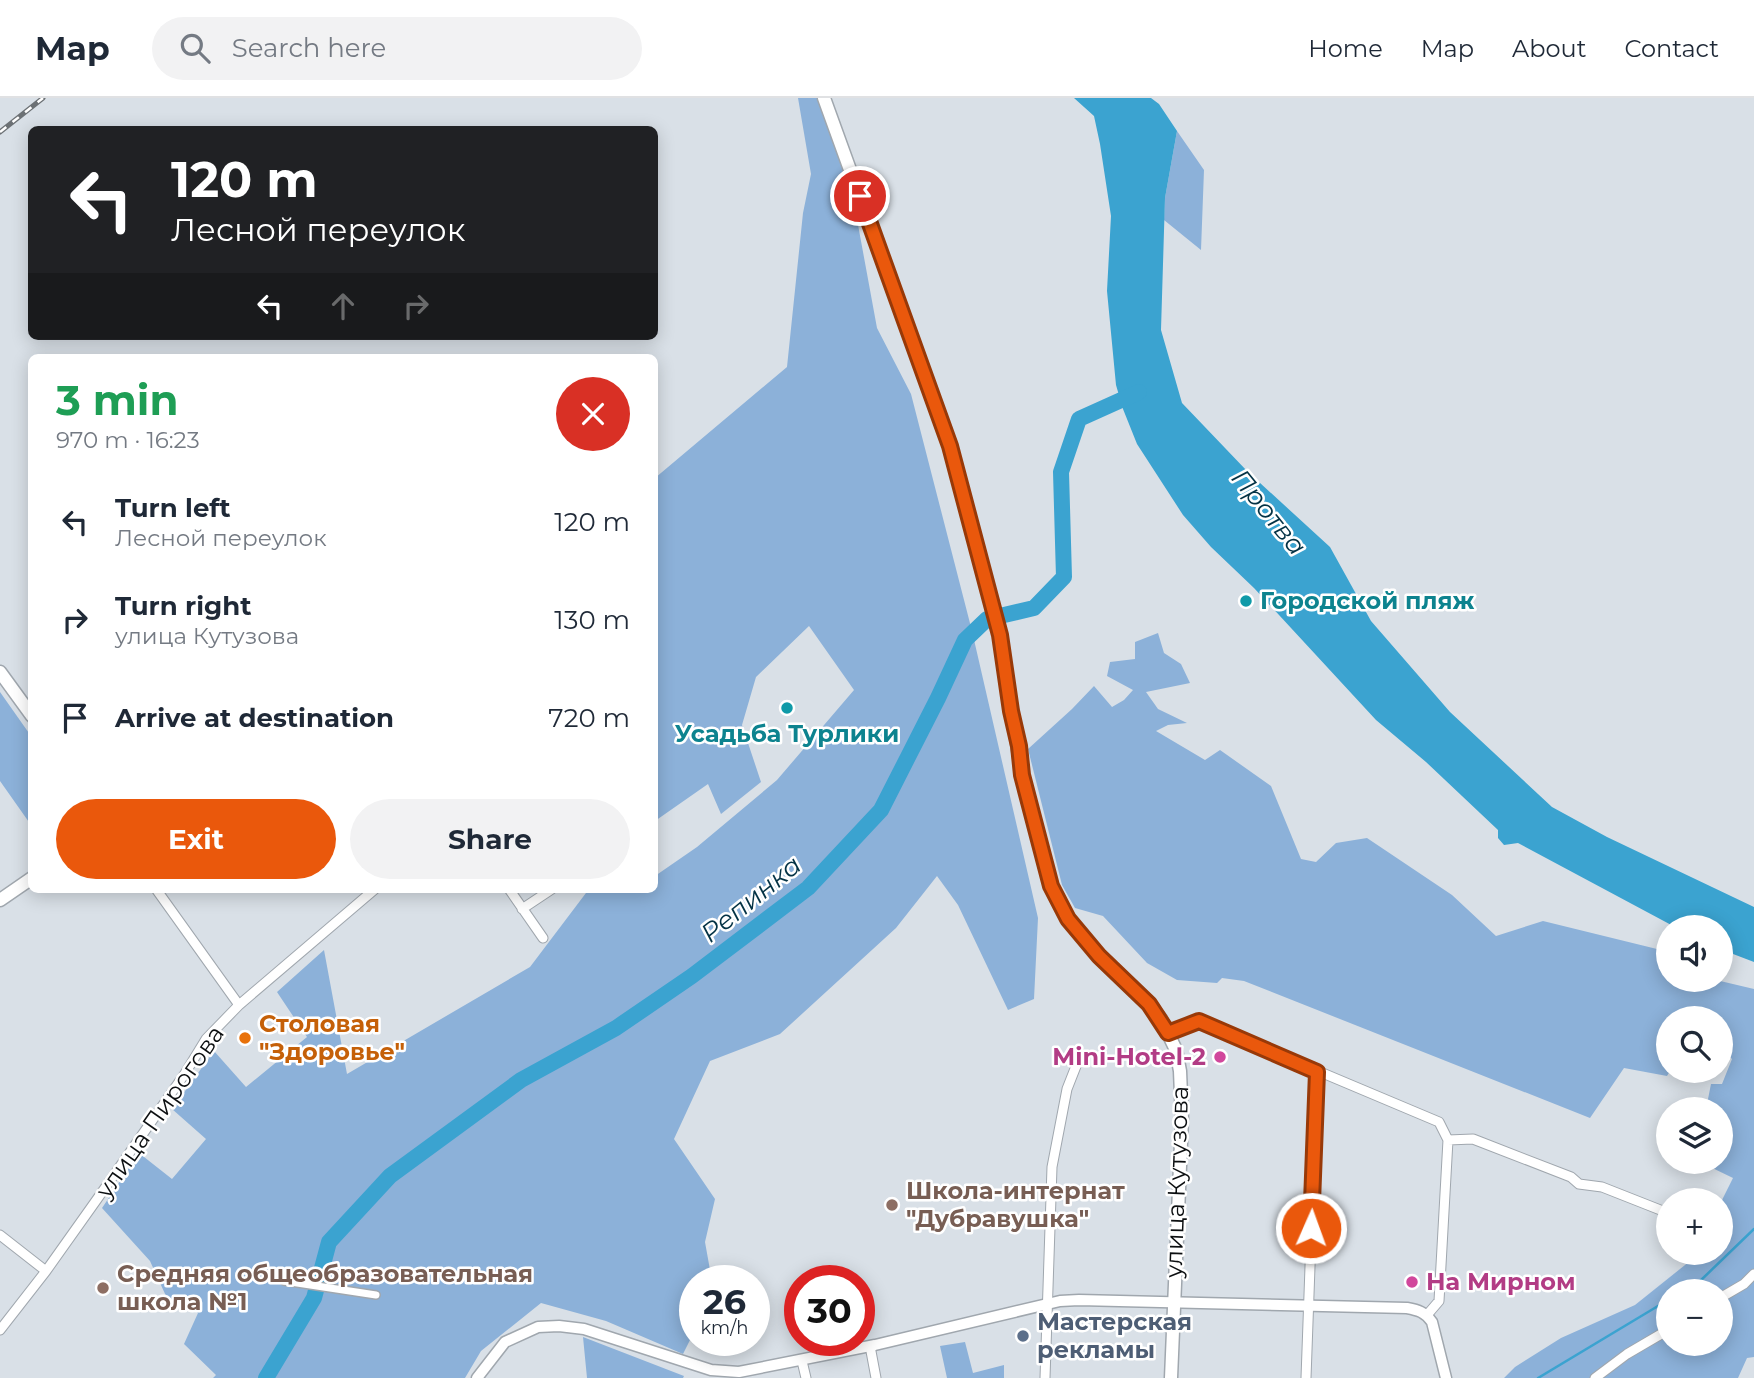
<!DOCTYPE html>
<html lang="en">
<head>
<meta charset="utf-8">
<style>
	body { margin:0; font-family:Montserrat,sans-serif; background:#f2f2f3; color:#1f2937; height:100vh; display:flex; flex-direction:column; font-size:26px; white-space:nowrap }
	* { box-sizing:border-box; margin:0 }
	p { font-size:23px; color:#747a83 }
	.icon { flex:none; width:38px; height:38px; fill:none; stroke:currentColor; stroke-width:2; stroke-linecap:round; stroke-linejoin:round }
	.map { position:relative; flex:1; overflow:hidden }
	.panel { position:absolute; left:28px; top:256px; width:630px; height:539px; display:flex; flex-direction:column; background:#fff; border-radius:10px; box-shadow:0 4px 18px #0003 }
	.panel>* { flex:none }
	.hud { position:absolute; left:28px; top:28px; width:630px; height:214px; border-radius:10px; box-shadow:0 4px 18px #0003; background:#202124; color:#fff; overflow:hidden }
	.controls { position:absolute; left:1656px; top:817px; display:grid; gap:14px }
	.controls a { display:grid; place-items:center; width:77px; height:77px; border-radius:50%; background:#fff; box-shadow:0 4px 18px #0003; font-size:35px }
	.speed { position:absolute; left:679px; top:1167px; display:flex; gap:14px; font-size:35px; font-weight:700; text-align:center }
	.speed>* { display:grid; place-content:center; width:91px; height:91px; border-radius:50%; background:#fff; box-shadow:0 4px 18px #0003; line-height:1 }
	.speed small { font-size:18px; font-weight:400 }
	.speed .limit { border:10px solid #d22; background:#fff; color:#111 }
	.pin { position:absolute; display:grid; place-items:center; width:60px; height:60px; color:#fff; margin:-30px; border:4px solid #fff; border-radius:50%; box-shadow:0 2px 7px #0007 }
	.me { position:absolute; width:77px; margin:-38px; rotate:2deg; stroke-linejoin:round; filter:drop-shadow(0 0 5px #0008) }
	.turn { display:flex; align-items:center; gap:24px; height:147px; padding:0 28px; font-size:32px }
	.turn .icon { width:91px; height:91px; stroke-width:2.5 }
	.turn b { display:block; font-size:49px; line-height:60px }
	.lanes { display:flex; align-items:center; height:66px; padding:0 28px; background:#0003; justify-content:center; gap:35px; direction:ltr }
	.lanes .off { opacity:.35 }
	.round { display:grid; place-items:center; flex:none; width:74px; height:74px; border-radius:37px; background:#f2f2f3 }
	.overview { display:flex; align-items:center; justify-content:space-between; height:119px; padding:0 28px }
	h1 { font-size:42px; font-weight:700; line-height:52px; color:#1e9e55 }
	.button { display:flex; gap:14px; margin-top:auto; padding:14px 28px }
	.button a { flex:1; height:80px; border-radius:42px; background:#ea580c; color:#fff; font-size:28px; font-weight:700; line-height:80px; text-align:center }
	.button a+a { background:#f2f2f3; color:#1f2937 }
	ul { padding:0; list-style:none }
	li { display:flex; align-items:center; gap:21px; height:98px; padding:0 28px }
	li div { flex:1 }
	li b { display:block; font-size:26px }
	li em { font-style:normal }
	header { display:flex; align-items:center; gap:42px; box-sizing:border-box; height:98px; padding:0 35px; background:#fff; border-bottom:2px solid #e0e1e3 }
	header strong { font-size:33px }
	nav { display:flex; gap:38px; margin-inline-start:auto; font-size:24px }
	.search { width:490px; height:63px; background:#f2f2f3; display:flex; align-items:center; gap:18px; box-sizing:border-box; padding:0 24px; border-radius:38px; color:#747a83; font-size:26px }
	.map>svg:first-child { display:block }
	.green { fill:#8cb1d9; fill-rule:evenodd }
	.water { fill:#3ba3d0 }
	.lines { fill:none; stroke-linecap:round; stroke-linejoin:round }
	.stream { stroke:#3ba3d0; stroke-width:2.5 }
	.river { stroke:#3ba3d0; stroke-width:16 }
	.pedestrian-casing { stroke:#a0a7ae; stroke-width:10 }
	.minor-casing { stroke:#a0a7ae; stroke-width:11 }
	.tertiary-casing { stroke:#a0a7ae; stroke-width:13 }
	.secondary-casing { stroke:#a0a7ae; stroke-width:15 }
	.pedestrian { stroke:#fff; stroke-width:7 }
	.minor { stroke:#fff; stroke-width:9 }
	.tertiary { stroke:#fff; stroke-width:10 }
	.secondary { stroke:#fff; stroke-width:12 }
	.rail-casing { stroke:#6c7175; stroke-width:5 }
	.rail { stroke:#fff; stroke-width:2.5; stroke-dasharray:8; stroke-linecap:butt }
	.route-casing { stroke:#983908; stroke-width:18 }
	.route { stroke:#ea580c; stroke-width:12 }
	.culture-dot { fill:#0f9aa8; stroke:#fff; stroke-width:2.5 }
	.food-dot { fill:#e8710a; stroke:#fff; stroke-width:2.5 }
	.hotel-dot { fill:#d1479c; stroke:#fff; stroke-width:2.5 }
	.education-dot { fill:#8d6e63; stroke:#fff; stroke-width:2.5 }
	.service-dot { fill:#5c6f8a; stroke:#fff; stroke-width:2.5 }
	.labels { text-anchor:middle; stroke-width:5; stroke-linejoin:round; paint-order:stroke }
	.culture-label { font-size:24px; font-weight:bold; fill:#0d838f; stroke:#fff; text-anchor:start }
	.food-label { font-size:24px; font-weight:bold; fill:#c56008; stroke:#fff; text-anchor:start }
	.hotel-label { font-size:24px; font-weight:bold; fill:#b23c85; stroke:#fff; text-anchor:end }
	.street-label { font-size:24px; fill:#0c0f11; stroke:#fff }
	.education-label { font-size:24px; font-weight:bold; fill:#785e54; stroke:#fff; text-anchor:start }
	.service-label { font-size:24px; font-weight:bold; fill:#4e5e75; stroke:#fff; text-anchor:start }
	.water-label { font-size:26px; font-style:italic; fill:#033245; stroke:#fff }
</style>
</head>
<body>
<header>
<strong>Map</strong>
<div class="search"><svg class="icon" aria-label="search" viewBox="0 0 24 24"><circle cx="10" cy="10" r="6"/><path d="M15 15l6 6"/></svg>Search here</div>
<nav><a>Home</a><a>Map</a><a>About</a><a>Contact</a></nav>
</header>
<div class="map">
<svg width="1754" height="1280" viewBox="0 0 1754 1280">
	<rect width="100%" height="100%" fill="#d9e0e7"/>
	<path class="green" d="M 798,0 L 818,0 L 854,105 L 877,230 L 911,296 L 972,533 L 1038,820 L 1034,901 L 1008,912 L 958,807 L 937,778 L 896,830 L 780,936 L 710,963 L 674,1041 L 715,1101 L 705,1144 L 712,1183 L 695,1183 L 695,1232 L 683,1256 L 606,1223 L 541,1205 L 481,1253 L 465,1280 L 213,1280 L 216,1277 L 184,1246 L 198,1215 L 166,1198 L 150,1163 L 102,1110 L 139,1055 L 172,1081 L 206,1041 L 172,1011 L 214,953 L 246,989 L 307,939 L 277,894 L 324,852 L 347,976 L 530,869 L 589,791 L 654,791 L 655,778 L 697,749 L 777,682 L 854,592 L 809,528 L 756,579 L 742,627 L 761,684 L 721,716 L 708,686 L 655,723 L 655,380 L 787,269 L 803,115 L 811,76 Z
		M 1177,33 L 1204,72 L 1201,152 L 1164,122 L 1165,100 Z
		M 1158,535 L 1164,555 L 1181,566 L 1190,585 L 1146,594 L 1158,611 L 1187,625 L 1168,627 L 1156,633 L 1205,662 L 1220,652 L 1271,688 L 1301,761 L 1316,764 L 1336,745 L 1367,740 L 1452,797 L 1496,838 L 1543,823 L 1661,852 L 1668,855 L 1668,882 L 1716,882 L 1754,891 L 1754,1259 L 1747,1260 L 1738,1280 L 1504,1280 L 1515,1269 L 1561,1240 L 1635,1207 L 1700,1155 L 1720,1155 L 1720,1106 L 1733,1080 L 1700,1064 L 1720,1064 L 1720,1012 L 1703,1011 L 1707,1006 L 1711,986 L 1722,986 L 1732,961 L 1720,949 L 1720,920 L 1668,920 L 1668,973 L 1670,973 L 1667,978 L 1624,970 L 1590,1020 L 1244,883 L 1222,880 L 1217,885 L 1177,882 L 1147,865 L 1103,818 L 1075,810 L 1062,787 L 1028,651 L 1072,611 L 1094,588 L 1112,609 L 1124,602 L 1133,592 L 1107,578 L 1110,564 L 1135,561 L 1135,544 ZM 1668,1194 L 1720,1194 L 1720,1246 L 1668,1246 Z
		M 0,594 L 31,638 L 31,727 L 0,683 Z
		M 583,1239 L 684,1278 L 683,1280 L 587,1280 Z
		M 965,1244 L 973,1275 L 1004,1267 L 1004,1280 L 947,1280 L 940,1248 Z"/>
	<path class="water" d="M 1074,0 L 1151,0 L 1159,6 L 1177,33 L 1165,100 L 1161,232 L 1182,305 L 1247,373 L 1330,449 L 1371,523 L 1450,614 L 1552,709 L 1607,739 L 1754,809 L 1754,864 L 1720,851 L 1720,830 L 1675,829 L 1518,745 L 1504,747 L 1498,740 L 1498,732 L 1426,664 L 1376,622 L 1254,490 L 1211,449 L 1183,417 L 1137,346 L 1123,311 L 1116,287 L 1107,193 L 1111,118 L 1100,46 L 1094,18 Z"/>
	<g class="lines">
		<path class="stream" d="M 1682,1194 L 1699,1184 L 1754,1131
			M 1538,1280 L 1668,1202"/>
		<path class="river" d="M 266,1280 L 314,1200 L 329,1144 L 390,1078 L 521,982 L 616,930 L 692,878 L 808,790 L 881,712 L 938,600 L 965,542 L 987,521 L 1034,510 L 1064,479 L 1061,374 L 1079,321 L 1139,294"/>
		<g class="pedestrian-casing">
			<path id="pedestrian" d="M 284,1183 L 376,1197"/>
		</g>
		<g class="minor-casing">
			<path id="minor" d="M 156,791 L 239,907
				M 509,791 L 543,840
				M 522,811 L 552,791
				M 1168,935 L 1199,923 L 1439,1024 L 1448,1042 L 1439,1203 L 1427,1217
				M 1448,1042 L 1473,1041 L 1571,1079 L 1579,1086 L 1602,1089 L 1668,1115
				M 0,1137 L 46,1173
				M 1720,1200 L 1744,1186 L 1754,1176
				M 0,1232 L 46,1173 L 100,1097 L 184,977 L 206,941 L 239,907 L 375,791
				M 870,1248 L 876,1280
				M 802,1263 L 806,1280
				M 1045,1280 L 1052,1069 L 1067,991 L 1080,958
				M 1306,1280 L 1317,974
				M 1595,1280 L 1627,1256 L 1668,1232"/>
		</g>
		<g class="tertiary-casing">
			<path id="tertiary" d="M 477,1280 L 505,1244 L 538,1229 L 559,1228 L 584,1231 L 711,1272 L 739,1274 L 875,1247 L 1060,1203 L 1079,1202 L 1407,1210 C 1418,1212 1425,1214 1432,1224 L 1446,1280"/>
		</g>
		<g class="secondary-casing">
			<path id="secondary" d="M 824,0 L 950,348 L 1000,537 L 1022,677 L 1051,788 L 1068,821 L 1099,858 L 1149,906 L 1161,921 L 1176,952 L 1180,973 L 1182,1021 L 1171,1280
				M 0,574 L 32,618
				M 0,802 L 32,780"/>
		</g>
		<use href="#pedestrian" class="pedestrian"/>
		<use href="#minor" class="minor"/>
		<use href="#tertiary" class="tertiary"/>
		<use href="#secondary" class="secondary"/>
		<g class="rail-casing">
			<path id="rail" d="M 0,34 L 43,0"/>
		</g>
		<use href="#rail" class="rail"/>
	</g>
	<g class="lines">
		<g class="route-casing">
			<path id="route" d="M 860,98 L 950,348 L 1000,537 L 1011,613 L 1019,648 L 1022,677 L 1051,788 L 1068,821 L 1099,858 L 1149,906 L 1168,935 L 1199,923 L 1317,974 L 1311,1130"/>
		</g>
		<use href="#route" class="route"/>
	</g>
	<g class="culture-dot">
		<circle cx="1246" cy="503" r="7"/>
		<circle cx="787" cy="610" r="7"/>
	</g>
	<circle class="food-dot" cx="245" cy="940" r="7"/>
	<g class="hotel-dot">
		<circle cx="1220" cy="959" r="7"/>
		<circle cx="1412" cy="1184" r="7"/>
	</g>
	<g class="education-dot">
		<circle cx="892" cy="1107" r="7"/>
		<circle cx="103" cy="1190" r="7"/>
	</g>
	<circle class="service-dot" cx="1023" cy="1238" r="7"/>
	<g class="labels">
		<g class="culture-label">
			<text x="1260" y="511">Городской пляж</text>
			<text x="787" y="644" text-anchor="middle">Усадьба Турлики</text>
		</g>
		<g class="food-label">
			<text x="259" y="934">Столовая<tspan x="259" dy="28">"Здоровье"</tspan></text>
		</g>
		<g class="hotel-label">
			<text x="1206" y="967">Mini-Hotel-2</text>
			<text x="1426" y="1192" text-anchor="start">На Мирном</text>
		</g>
		<g class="street-label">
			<text transform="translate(160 1014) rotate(-55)" y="8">улица Пирогова</text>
			<text transform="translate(1177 1084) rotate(-88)" y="8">улица Кутузова</text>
		</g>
		<g class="education-label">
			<text x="906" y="1101">Школа-интернат<tspan x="906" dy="28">"Дубравушка"</tspan></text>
			<text x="117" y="1184">Средняя общеобразовательная<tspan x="117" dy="28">школа №1</tspan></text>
		</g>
		<g class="service-label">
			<text x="1037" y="1232">Мастерская<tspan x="1037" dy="28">рекламы</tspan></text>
		</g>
		<g class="water-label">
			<text transform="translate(1269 414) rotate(51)" y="9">Протва</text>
			<text transform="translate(751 801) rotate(-39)" y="9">Репинка</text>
		</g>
	</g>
</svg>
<div class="controls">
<a><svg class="icon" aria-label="sound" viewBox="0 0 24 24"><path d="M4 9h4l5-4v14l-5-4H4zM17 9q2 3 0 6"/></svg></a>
<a><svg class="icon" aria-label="search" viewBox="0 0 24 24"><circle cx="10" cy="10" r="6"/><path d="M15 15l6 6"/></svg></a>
<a><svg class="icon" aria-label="layers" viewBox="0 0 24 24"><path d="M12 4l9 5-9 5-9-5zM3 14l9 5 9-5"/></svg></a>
<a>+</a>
<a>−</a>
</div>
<div class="speed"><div>26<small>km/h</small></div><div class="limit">30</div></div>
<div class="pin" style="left:860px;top:98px;background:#d93025"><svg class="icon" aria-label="arrive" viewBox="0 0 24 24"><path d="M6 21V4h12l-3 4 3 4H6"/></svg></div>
<svg class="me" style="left:1311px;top:1130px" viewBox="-20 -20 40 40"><circle r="17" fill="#ea580c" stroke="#fff" stroke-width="3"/><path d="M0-11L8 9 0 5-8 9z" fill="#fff"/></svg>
<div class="hud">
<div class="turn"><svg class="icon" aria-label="left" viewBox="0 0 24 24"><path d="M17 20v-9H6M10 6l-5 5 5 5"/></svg><div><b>120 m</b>Лесной переулок</div></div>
<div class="lanes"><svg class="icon" aria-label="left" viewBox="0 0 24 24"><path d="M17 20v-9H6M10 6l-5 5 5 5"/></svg><svg class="icon off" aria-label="ahead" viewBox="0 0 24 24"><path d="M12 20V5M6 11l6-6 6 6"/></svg><svg class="icon off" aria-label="right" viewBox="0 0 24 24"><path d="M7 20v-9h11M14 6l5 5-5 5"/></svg></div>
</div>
<section class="panel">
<div class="overview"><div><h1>3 min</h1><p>970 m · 16:23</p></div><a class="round" style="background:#d93025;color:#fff"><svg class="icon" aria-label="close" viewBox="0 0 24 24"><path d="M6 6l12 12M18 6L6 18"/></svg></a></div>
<ul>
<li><svg class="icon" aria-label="left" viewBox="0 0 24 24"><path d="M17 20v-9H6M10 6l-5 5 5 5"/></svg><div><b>Turn left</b><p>Лесной переулок</p></div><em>120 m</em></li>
<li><svg class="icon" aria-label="right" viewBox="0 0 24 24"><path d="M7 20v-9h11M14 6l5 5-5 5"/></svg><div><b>Turn right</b><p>улица Кутузова</p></div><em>130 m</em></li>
<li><svg class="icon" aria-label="arrive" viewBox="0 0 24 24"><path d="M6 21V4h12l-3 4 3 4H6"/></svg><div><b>Arrive at destination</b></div><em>720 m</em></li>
</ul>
<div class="button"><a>Exit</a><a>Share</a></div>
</section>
</div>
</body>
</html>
